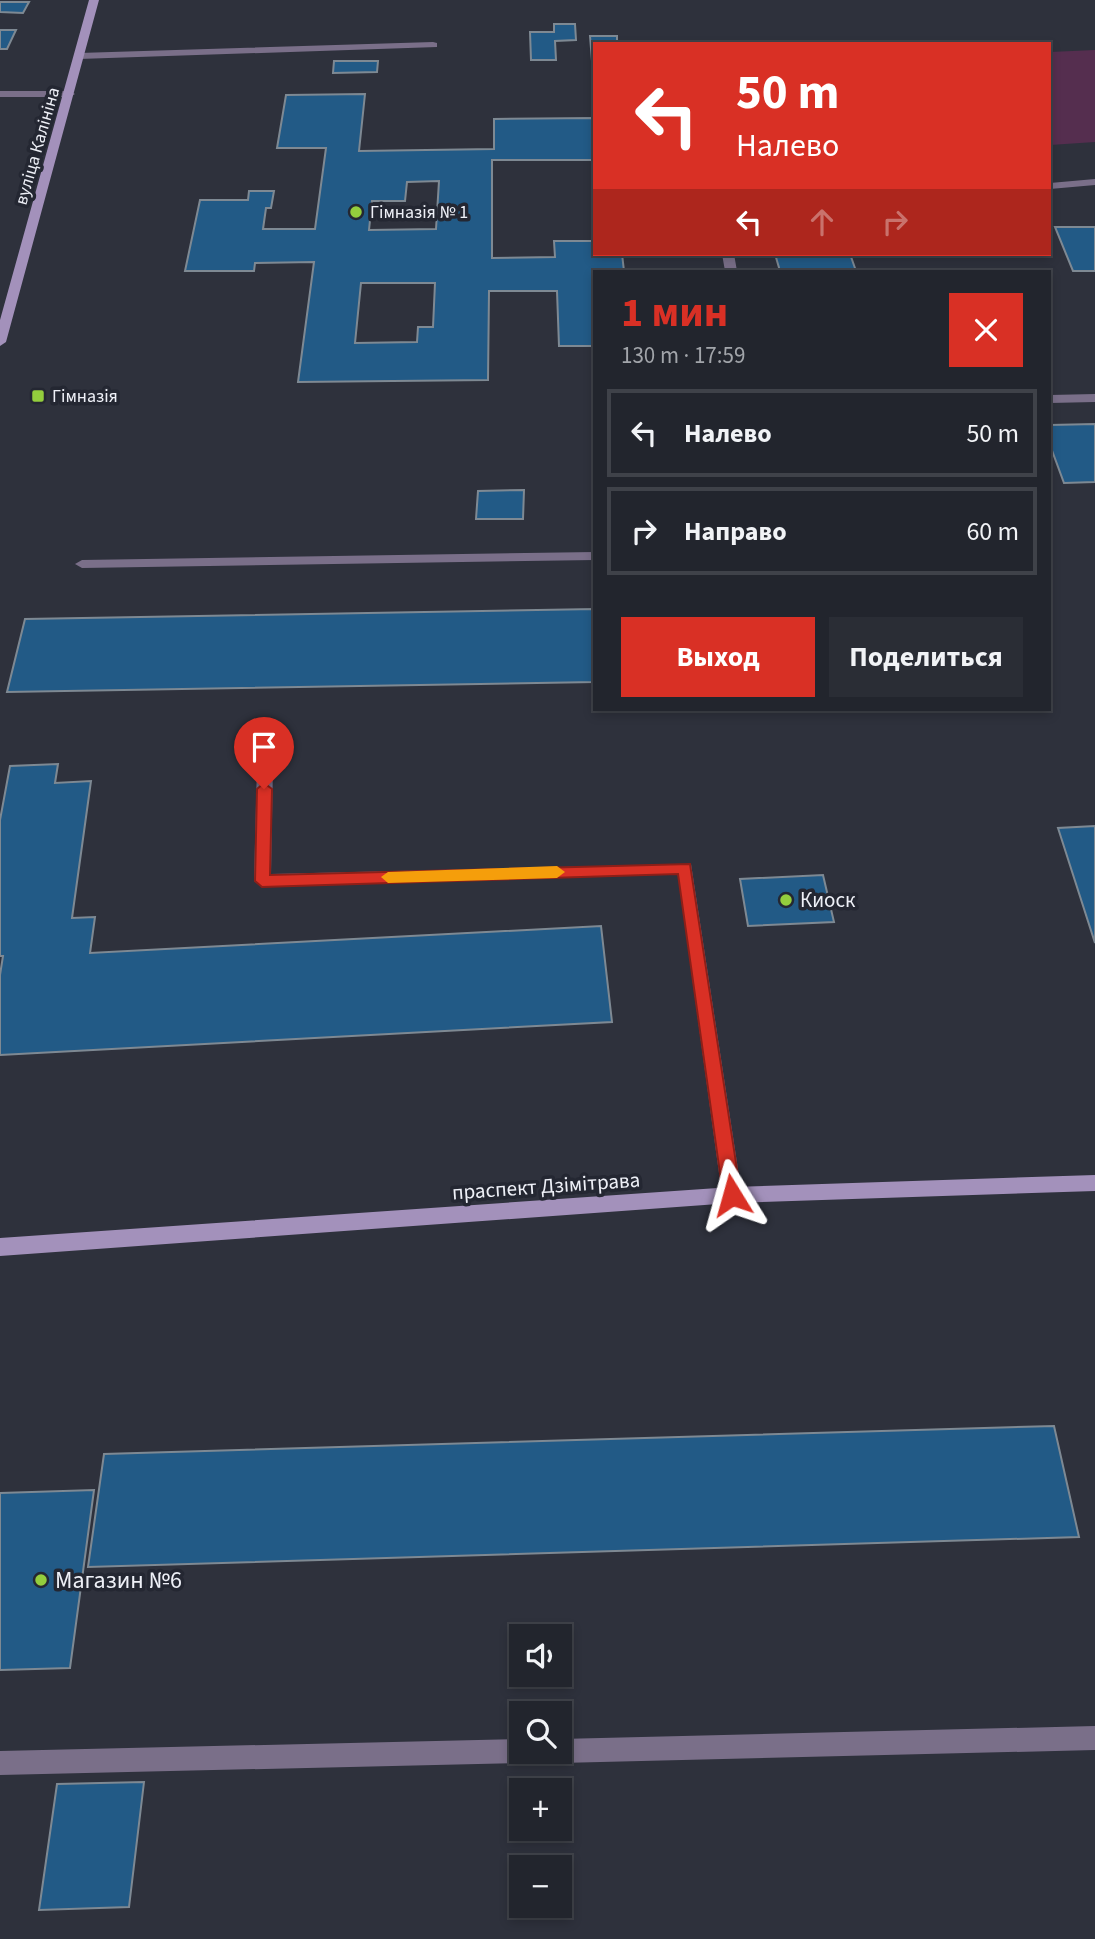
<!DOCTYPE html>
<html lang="ru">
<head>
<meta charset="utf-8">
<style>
	body { margin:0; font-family:"Source Sans 3",sans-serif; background:#2a2d35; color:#f1f3f6; height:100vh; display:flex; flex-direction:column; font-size:26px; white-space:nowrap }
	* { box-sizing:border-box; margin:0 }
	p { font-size:23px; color:#a2a5aa }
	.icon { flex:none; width:38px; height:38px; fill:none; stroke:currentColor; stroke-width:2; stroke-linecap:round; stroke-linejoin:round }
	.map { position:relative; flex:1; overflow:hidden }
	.drawer { position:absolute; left:593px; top:270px; width:458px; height:441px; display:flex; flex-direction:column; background:#22252d; border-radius:0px; box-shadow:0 4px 10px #0003,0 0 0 2px #3f4249 }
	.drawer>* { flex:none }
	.guide { position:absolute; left:593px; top:42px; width:458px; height:214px; border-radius:0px; box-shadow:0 4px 10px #0003,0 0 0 2px #3f4249; background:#d93025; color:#fff; overflow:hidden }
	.tools { position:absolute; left:509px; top:1624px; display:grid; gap:14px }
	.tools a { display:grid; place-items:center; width:63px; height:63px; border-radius:0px; background:#22252d; box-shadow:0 4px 10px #0003,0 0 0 2px #3f4249; font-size:35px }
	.pin { position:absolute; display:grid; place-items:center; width:60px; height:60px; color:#fff; margin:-72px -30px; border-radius:50% 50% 50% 0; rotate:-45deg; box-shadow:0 0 7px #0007 }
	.pin .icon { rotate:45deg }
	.me { position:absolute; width:77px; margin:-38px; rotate:352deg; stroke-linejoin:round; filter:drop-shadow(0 0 5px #0008) }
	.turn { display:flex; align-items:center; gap:24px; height:147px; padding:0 28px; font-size:32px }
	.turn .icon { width:91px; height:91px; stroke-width:2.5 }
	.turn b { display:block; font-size:49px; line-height:60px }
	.lanes { display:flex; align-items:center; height:66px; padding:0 28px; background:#0003; justify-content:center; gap:35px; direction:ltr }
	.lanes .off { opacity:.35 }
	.round { display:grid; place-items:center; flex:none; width:74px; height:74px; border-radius:0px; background:#2a2d35 }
	.head { display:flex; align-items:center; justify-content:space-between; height:119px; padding:0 28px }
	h1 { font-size:42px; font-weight:700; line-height:52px; color:#d93025 }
	.cta { display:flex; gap:14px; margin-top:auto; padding:14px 28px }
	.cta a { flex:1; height:80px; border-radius:0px; background:#d93025; color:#fff; font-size:28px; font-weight:700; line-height:80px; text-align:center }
	.cta a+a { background:#2a2d35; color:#f1f3f6 }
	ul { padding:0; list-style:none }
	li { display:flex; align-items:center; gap:21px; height:88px; margin:0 14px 10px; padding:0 14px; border:4px solid #3f4249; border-radius:0px }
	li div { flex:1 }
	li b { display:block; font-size:26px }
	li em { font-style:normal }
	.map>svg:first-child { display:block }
	.green { fill:#552e4f }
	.building { fill:#225a86; stroke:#7e8993; stroke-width:2; fill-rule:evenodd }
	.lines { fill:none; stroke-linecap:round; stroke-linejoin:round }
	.lane { fill:#7a6f89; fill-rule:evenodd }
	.street { fill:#7a6f89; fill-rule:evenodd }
	.secondary { fill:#a391bb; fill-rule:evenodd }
	.route { fill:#d93025; stroke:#8d1f18; stroke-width:2 }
	.slow { fill:#f59e0b }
	.poi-dot { fill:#93cd3d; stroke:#242732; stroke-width:2.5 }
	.labels { text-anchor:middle; stroke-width:7; stroke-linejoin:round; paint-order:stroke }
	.far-street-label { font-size:18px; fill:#eef0f7; stroke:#242732 }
	.far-poi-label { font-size:18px; fill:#eef0f7; stroke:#242732; text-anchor:start }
	.poi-label { font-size:21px; fill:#eef0f7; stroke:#242732; text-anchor:start }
	.street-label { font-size:21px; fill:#eef0f7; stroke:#242732 }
	.near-poi-label { font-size:24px; fill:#eef0f7; stroke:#242732; text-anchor:start }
</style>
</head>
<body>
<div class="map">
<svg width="1095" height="1939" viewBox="0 0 1095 1939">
	<rect width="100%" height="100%" fill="#2e313c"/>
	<path class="green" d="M 1095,50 L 1095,142 L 1050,145 L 1050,52 Z"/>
	<path class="building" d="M 0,2 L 29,2 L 23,13 L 0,12 Z
		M 554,24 L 575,24 L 576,40 L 555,41 L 556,60 L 531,60 L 530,32 L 554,32 Z
		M 0,30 L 16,30 L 7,49 L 0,49 Z
		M 590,36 L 617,36 L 617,44 L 595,44 L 595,61 L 592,61 Z
		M 334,61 L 378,61 L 377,72 L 333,73 Z
		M 365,94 L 359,151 L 494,149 L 494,119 L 595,118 L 595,160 L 492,160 L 492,258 L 555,257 L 554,241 L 595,241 L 595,254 L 622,254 L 624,271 L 595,271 L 595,346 L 559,346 L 557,291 L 489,291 L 488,380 L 298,382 L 314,262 L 255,263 L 254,271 L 185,271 L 200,200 L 248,200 L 249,191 L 274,191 L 271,208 L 266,208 L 263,229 L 315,229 L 326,148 L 277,148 L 286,95 ZM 439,181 L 436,229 L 369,230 L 372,201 L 405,201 L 407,182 ZM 361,283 L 435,283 L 433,327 L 418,327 L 417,342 L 355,343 Z
		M 1055,227 L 1095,227 L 1095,271 L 1073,271 Z
		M 775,254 L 850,254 L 856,271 L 780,271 Z
		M 1095,424 L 1095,482 L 1064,483 L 1050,445 L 1050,425 Z
		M 524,490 L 523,519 L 476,519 L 478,491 Z
		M 595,609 L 595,682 L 7,692 L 25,619 Z
		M 58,764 L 55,783 L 91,781 L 72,918 L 95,917 L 90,953 L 601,926 L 612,1022 L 0,1055 L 0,975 L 3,956 L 0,956 L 0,820 L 10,766 Z
		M 1095,826 L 1095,943 L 1058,828 Z
		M 823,875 L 834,922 L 748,926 L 740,879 Z
		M 1054,1426 L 1079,1537 L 88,1567 L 104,1454 Z
		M 94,1490 L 70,1668 L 0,1670 L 0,1493 Z
		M 144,1782 L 129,1907 L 39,1910 L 57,1784 Z"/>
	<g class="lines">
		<path class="lane" d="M 433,42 L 437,43 L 437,47 L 79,59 L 74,56 L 79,53 Z
			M 1095,179 L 1095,185 L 1050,189 L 1050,183 Z
			M 722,254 L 734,254 L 737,271 L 725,271 Z
			M 1095,394 L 1095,402 L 1050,403 L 1050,395 Z
			M 595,552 L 595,560 L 82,568 L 75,564 L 82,560 Z
			M 265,759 L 273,765 L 271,874 L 691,864 L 742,1195 L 739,1201 L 732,1203 L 725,1201 L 722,1195 L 678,874 L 262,887 L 254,881 L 257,765 Z
			M 1095,1726 L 1095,1750 L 560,1763 L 552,1759 L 548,1752 L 560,1752 L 560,1739 Z
			M 522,1739 L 522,1752 L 534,1752 L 530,1759 L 522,1763 L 0,1775 L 0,1751 Z"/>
		<path class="street" d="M 0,91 L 70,91 L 75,94 L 70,97 L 0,97 Z"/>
		<path class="secondary" d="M 89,0 L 99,0 L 6,342 L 0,346 L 0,320 Z
			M 1095,1175 L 1095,1191 L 732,1203 L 0,1256 L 0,1238 L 732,1187 Z"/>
	</g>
	<path class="route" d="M 264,783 L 272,789 L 270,875 L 690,864 L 741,1195 L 738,1201 L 726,1201 L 723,1195 L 678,874 L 262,887 L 255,881 L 257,789 Z"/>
	<path class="slow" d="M 557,866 L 565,872 L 557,878 L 388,883 L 381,877 L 388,872 Z"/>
	<g class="poi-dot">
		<circle cx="356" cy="212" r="7"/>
		<rect x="31" y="389" width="14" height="14" rx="3.5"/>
		<circle cx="786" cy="900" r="7"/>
		<circle cx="41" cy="1580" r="7"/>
	</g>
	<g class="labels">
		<g class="far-street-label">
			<text transform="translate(37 146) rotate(-74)" y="6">вуліца Калініна</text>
		</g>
		<g class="far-poi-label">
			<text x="370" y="218">Гімназія № 1</text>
			<text x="52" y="402">Гімназія</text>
		</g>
		<g class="poi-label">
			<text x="800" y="907">Киоск</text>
		</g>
		<g class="street-label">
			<text transform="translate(546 1186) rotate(-4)" y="7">праспект Дзімітрава</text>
		</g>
		<g class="near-poi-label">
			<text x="55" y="1588">Магазин №6</text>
		</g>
	</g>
</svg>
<div class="tools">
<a><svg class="icon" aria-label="sound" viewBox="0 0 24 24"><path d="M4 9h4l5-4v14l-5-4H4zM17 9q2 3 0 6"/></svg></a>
<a><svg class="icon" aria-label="search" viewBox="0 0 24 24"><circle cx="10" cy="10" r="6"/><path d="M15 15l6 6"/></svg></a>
<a>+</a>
<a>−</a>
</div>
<div class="pin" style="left:264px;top:789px;background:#d93025"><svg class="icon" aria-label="arrive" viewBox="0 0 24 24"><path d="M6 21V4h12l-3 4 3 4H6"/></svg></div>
<svg class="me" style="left:732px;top:1195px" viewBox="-20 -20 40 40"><path d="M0-17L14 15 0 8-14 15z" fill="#d93025" stroke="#fff" stroke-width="4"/></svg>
<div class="guide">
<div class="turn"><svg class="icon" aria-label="left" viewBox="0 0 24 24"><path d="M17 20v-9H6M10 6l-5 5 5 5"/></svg><div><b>50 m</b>Налево</div></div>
<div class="lanes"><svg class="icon" aria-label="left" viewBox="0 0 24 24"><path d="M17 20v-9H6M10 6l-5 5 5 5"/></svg><svg class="icon off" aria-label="ahead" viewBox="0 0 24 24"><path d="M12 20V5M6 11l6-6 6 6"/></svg><svg class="icon off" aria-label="right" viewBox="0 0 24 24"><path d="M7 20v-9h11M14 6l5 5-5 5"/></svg></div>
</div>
<section class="drawer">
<div class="head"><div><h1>1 мин</h1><p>130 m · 17:59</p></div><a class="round" style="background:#d93025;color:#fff"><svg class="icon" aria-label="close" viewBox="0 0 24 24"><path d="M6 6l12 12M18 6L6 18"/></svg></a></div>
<ul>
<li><svg class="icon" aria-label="left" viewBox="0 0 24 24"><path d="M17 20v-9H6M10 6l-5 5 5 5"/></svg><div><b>Налево</b></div><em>50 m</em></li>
<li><svg class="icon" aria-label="right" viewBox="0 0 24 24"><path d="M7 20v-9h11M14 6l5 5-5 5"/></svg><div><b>Направо</b></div><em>60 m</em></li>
</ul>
<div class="cta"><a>Выход</a><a>Поделиться</a></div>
</section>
</div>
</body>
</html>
